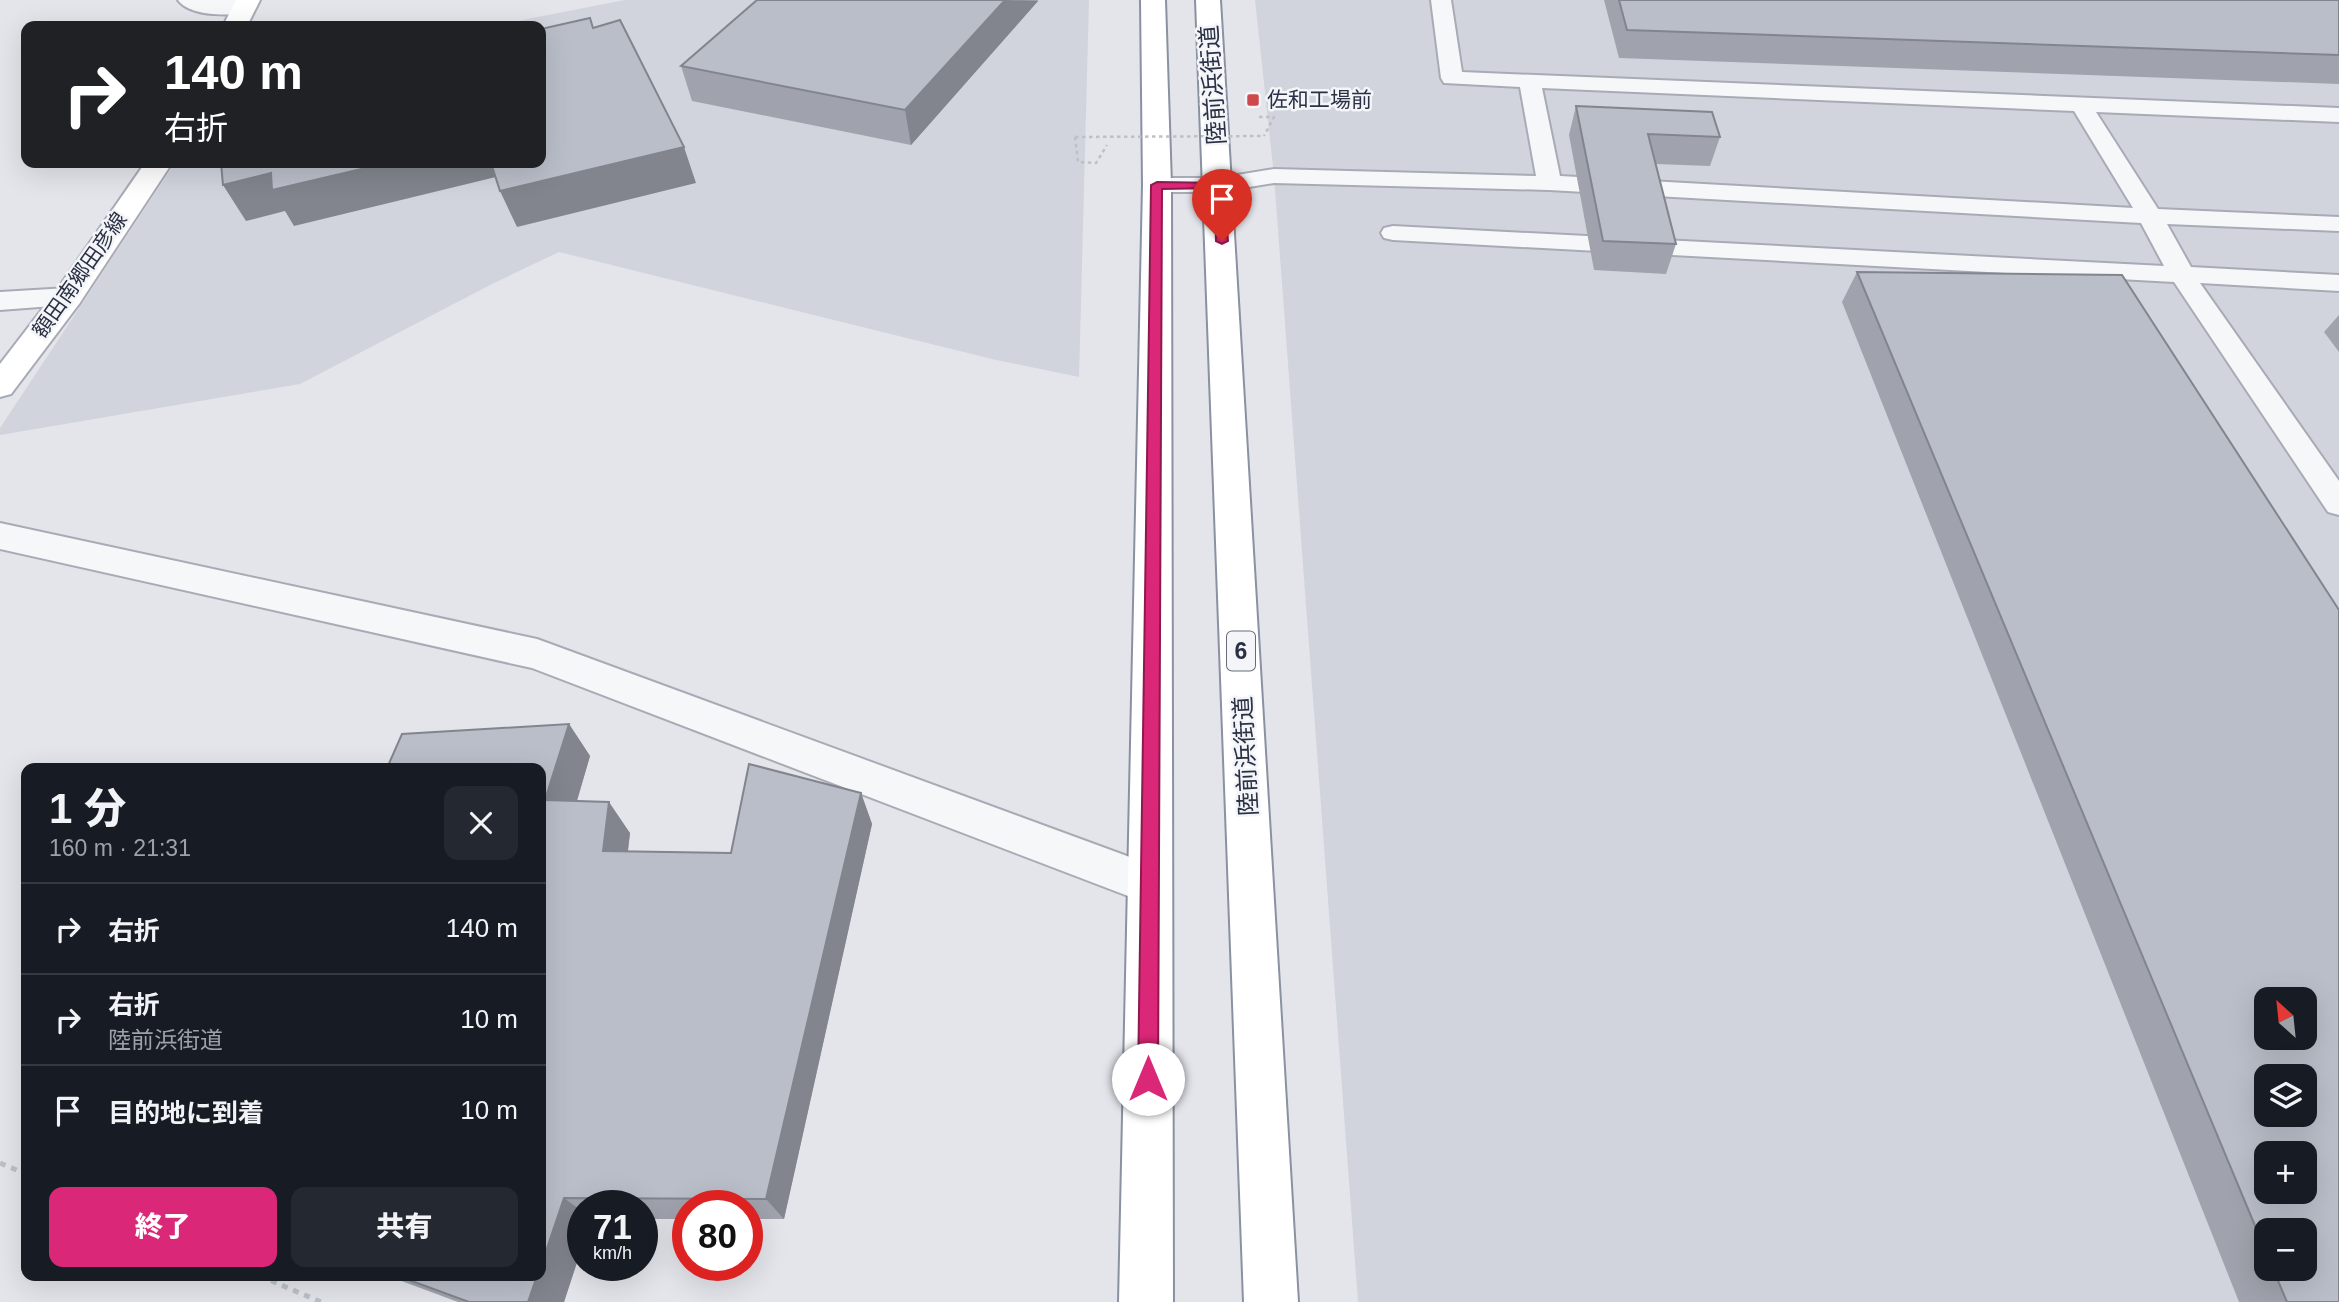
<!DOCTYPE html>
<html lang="ja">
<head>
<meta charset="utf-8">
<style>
	body { margin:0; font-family:Helvetica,"Noto Sans JP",sans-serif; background:#242831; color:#f1f3f6; height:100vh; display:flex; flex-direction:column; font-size:26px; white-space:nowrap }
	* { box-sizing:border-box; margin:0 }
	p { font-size:23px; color:#9ea1a6 }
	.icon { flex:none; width:38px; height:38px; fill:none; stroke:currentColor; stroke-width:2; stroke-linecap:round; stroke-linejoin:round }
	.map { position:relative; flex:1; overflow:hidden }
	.drawer { position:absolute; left:21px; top:763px; width:525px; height:518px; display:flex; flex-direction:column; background:#171b24; border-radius:14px; box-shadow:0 7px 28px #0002 }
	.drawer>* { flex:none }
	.top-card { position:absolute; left:21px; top:21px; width:525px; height:147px; border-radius:14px; box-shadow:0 7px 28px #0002; background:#202124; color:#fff; overflow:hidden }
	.needle { width:46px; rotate:333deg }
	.tools { position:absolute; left:2254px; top:987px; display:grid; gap:14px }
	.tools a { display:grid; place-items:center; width:63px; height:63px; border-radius:14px; background:#171b24; box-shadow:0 7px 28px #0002; font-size:35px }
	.speed { position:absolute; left:567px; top:1190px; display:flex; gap:14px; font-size:35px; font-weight:700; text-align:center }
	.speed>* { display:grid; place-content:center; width:91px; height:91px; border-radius:50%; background:#171b24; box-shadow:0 7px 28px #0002; line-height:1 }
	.speed small { font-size:18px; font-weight:400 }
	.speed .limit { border:10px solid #d22; background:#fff; color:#111 }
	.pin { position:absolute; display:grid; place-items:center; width:60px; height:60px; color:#fff; margin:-72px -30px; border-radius:50% 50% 50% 0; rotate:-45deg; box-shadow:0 0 7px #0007 }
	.pin .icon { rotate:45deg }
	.me { position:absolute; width:77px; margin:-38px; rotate:0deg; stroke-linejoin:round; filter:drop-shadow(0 0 5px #0008) }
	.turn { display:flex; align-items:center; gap:24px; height:147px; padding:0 28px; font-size:32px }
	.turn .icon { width:91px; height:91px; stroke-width:2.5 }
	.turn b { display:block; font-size:49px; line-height:60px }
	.round { display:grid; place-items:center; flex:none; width:74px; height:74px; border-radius:14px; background:#242831 }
	.summary { display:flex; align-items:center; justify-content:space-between; height:119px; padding:0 28px }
	h1 { font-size:42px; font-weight:800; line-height:52px }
	.action { display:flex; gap:14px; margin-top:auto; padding:14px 28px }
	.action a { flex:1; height:80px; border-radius:14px; background:#db2777; color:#fff; font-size:28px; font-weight:800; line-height:80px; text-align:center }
	.action a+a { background:#242831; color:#f1f3f6 }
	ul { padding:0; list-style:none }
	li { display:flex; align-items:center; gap:21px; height:91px; padding:0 28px; border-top:2px solid #363941 }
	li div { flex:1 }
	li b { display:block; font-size:26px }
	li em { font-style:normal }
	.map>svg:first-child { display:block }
	.built { fill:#d1d4dd; fill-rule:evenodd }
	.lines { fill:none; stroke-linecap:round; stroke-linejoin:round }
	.lane-casing { stroke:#a8abb6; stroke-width:4 }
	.street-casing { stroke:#a8abb6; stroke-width:4 }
	.secondary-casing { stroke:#a8abb6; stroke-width:4 }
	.highway-casing { stroke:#8a91a2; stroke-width:4 }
	.path-far1 { stroke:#bdc0c6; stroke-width:2.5; stroke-dasharray:3.5 3.5; stroke-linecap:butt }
	.path { stroke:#bdc0c6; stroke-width:5; stroke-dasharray:6 6; stroke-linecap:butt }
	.lane { fill:#f6f7f9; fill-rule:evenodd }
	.street { fill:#f6f7f9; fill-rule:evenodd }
	.secondary { fill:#fff; fill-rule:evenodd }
	.highway { fill:#fff; fill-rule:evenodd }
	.path-bridge { stroke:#bdc0c6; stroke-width:2.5; stroke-dasharray:3.5 3.5; stroke-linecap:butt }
	.wall { fill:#a0a3ad; fill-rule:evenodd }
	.shaded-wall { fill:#82858d }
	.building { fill:#babec9; stroke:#82858d; stroke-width:2; fill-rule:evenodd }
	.route { fill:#db2777; stroke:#8e194d; stroke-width:2 }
	.poi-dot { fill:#cf494c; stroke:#f3f5f8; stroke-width:2.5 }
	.labels { text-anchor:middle; stroke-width:5; stroke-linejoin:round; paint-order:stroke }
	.far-poi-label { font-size:21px; fill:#2b3144; stroke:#f3f5f8; text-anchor:start }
	.far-street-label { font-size:21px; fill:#2b3144; stroke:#f3f5f8 }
	.shield { fill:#f3f5f8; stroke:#676c7a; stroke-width:2 }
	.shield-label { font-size:23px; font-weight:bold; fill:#2b3144 }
	.street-label { font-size:24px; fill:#2b3144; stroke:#f3f5f8 }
</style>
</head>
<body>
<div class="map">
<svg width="2339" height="1302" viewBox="0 0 2339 1302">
	<rect width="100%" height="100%" fill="#e3e5eb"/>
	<path class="built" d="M 625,0 L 1089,0 L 1079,377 L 992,359 L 559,252 L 492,284 L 300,384 L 0,435 L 0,428 L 175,163 L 541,163 L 541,26 L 491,26 Z
		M 1255,0 L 2339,0 L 2339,1302 L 1358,1302 L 1274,176 ZM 2266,999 L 2305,999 L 2305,1038 L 2266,1038 ZM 2266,1076 L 2305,1076 L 2305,1115 L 2266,1115 ZM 2266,1153 L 2305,1153 L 2305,1192 L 2266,1192 ZM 2266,1230 L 2305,1230 L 2305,1269 L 2266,1269 Z"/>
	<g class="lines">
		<g class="lane-casing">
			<path id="lane" d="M 1431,0 L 1451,0 L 1462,72 L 2339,108 L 2339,122 L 2096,112 L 2158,209 L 2339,217 L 2339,231 L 2167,224 L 2191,267 L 2339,275 L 2339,291 L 2200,283 L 2339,481 L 2339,515 L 2328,512 L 2174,282 L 1393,240 L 1384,238 L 1381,233 L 1384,228 L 1393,226 L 2164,266 L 2141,223 L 1549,190 L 1274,183 L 1219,192 L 1157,192 L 1149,190 L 1145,185 L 1149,180 L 1157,178 L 1219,178 L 1274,169 L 1536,176 L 1520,87 L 1444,83 L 1441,78 ZM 1542,88 L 2074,111 L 2133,208 L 1560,176 Z"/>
		</g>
		<g class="street-casing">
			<path id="street" d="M 178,0 L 249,0 L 257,6 L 253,11 C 235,16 191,18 178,0 Z
				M 68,288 L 79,290 L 83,297 L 79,304 L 0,310 L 0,292 Z
				M 0,523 L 537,639 L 1165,870 L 1171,884 L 1165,898 L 1149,904 L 532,668 L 0,549 Z"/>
		</g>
		<g class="secondary-casing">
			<path id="secondary" d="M 236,0 L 260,0 L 247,26 L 223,26 Z
				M 145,163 L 172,163 L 79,304 L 11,394 L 0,397 L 0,364 L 57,290 Z"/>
		</g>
		<g class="highway-casing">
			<path id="highway" d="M 1141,0 L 1165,0 L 1171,185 L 1173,1302 L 1119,1302 L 1143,185 Z
				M 1196,0 L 1220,0 L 1298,1302 L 1244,1302 Z"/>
		</g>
		<path class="path-far1" d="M 1259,117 L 1274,117 L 1264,136
			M 1075,137 L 1078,162 L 1096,163 L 1107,145"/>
		<path class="path" d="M 0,1163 L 26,1174
			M 260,1276 L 321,1302"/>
		<use href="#lane" class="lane"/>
		<use href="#street" class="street"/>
		<use href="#secondary" class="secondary"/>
		<use href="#highway" class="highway"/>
		<path class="path-bridge" d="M 1075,137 L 1264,136"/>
	</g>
	<path class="wall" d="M 757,0 L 1038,0 L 1038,1 L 911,145 L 692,101 L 681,66 Z
		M 1604,0 L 2339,0 L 2339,84 L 1619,58 Z
		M 1576,106 L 1720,137 L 1710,166 L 1656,164 L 1676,244 L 1666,274 L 1594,270 L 1569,135 Z
		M 1857,272 L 2339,1302 L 2239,1302 L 1842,302 ZM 2266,1230 L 2305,1269 L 2266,1269 Z
		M 2339,315 L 2339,352 L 2324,332 Z
		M 569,724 L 590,756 L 577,801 L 630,833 L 628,851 L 731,853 L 861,793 L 872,824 L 784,1219 L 747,1219 L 747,1206 L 688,1206 L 688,1219 L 642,1219 L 642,1206 L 583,1206 L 583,1244 L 564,1302 L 458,1302 L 388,1276 L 541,1276 Z"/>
	<path class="shaded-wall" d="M 1005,0 L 1038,1 L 911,145 L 905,110 Z
		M 684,147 L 696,183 L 517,227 L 500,191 Z
		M 387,163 L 494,163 L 500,176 L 294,226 L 285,211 L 246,221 L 223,185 L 271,173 Z
		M 569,724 L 590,756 L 568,831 L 545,800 Z
		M 861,793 L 872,824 L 784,1219 L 766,1199 Z
		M 609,802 L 630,833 L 624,881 L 603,851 Z
		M 564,1198 L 583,1212 L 583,1244 L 564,1302 L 528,1302 L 537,1276 L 541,1276 L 541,1266 Z"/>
	<path class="building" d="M 757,0 L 1005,0 L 905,110 L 681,66 Z
		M 1619,0 L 2339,0 L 2339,55 L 1627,30 Z
		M 590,18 L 593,28 L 620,20 L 684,147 L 500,191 L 491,163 L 541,163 L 541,29 Z
		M 1576,106 L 1712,112 L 1720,137 L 1648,134 L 1676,244 L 1603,241 Z
		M 221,163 L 387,163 L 272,190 L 271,173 L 223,185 Z
		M 1857,272 L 2122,275 L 2339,610 L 2339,1302 L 2287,1302 L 2273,1269 L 2305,1269 L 2305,1230 L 2266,1230 L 2266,1252 ZM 2266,999 L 2305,999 L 2305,1038 L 2266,1038 ZM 2266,1076 L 2305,1076 L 2305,1115 L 2266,1115 ZM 2266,1153 L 2305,1153 L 2305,1192 L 2266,1192 Z
		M 569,724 L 545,800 L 609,802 L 603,851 L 731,853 L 749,764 L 861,793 L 766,1199 L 564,1198 L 541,1266 L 541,768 L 387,768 L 402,734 Z
		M 398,1276 L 537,1276 L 528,1302 L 469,1302 Z"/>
	<path class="route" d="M 1157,182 L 1223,183 L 1228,241 L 1222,244 L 1216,241 L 1214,188 L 1162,189 L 1158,1079 L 1155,1086 L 1148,1089 L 1141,1086 L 1138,1079 L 1151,185 Z"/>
	<rect class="poi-dot" x="1246" y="93" width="14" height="14" rx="3.5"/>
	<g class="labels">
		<g class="far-poi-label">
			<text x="1267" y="107">佐和工場前</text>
		</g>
		<g class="far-street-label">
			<text transform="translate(80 275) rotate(-55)" y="7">額田南郷田彦線</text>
		</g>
		<rect class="shield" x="1227" y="631.5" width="28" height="39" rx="5"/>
		<g class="shield-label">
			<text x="1241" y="659">6</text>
		</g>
		<g class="street-label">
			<text transform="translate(1213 85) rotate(-94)" y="8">陸前浜街道</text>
			<text transform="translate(1246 756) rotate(-93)" y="8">陸前浜街道</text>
		</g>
	</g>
</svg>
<div class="tools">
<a><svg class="needle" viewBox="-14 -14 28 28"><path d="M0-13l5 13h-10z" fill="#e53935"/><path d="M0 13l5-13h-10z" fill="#9ea1a6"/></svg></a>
<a><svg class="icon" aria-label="layers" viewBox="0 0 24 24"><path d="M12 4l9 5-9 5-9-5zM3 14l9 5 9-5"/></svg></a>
<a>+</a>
<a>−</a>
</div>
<div class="speed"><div>71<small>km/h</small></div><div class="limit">80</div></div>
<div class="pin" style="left:1222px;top:241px;background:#d93025"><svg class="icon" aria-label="arrive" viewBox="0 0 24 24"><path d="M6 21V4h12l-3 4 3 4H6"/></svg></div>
<svg class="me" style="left:1148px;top:1079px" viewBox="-20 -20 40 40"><circle r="19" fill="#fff"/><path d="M0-13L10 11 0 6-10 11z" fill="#db2777"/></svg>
<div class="top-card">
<div class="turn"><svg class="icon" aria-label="right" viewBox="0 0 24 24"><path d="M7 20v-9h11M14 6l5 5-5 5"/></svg><div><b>140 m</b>右折</div></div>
</div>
<section class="drawer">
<div class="summary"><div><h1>1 分</h1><p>160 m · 21:31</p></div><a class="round"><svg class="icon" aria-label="close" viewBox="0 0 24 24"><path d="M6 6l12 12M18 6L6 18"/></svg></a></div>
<ul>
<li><svg class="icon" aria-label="right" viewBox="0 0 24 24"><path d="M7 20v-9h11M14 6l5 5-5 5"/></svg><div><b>右折</b></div><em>140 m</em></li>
<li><svg class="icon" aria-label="right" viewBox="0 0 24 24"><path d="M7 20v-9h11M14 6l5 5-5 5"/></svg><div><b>右折</b><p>陸前浜街道</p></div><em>10 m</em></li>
<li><svg class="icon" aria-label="arrive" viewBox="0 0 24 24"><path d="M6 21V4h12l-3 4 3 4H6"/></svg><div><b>目的地に到着</b></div><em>10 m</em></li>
</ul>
<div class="action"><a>終了</a><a>共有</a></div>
</section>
</div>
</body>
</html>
